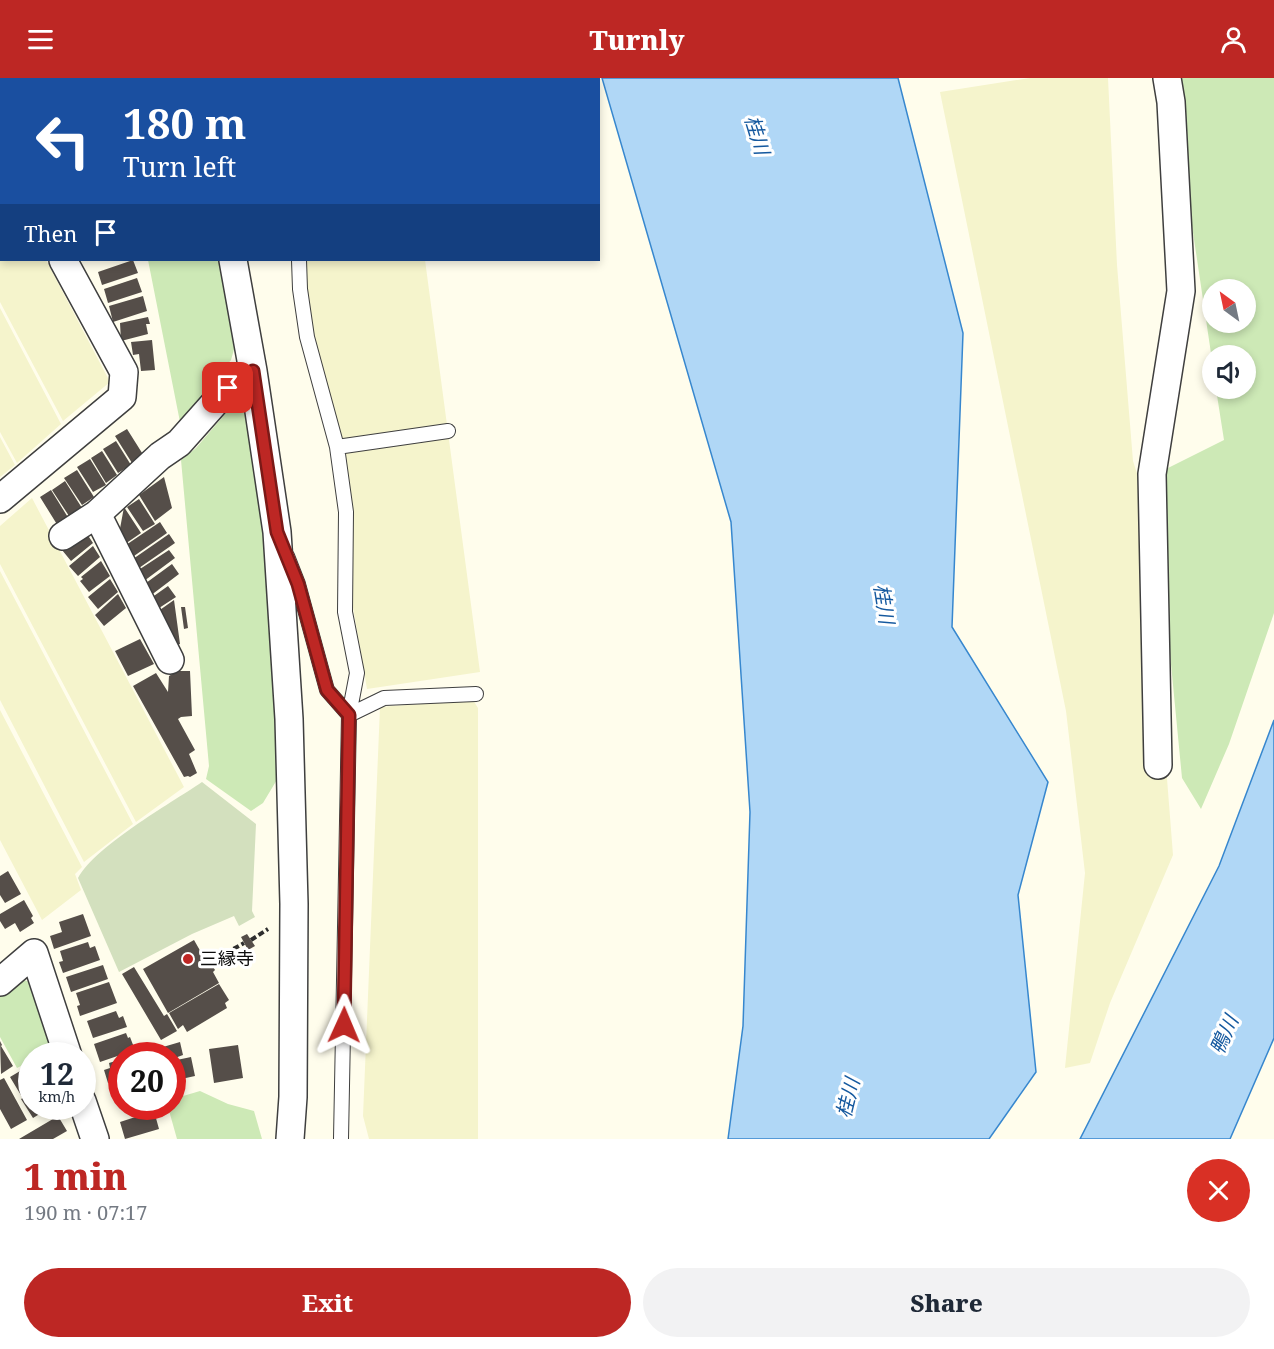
<!DOCTYPE html>
<html lang="en">
<head>
<meta charset="utf-8">
<style>
	body { margin:0; font-family:"Noto Serif","Noto Sans JP",serif; background:#f2f2f3; color:#1f2937; height:100vh; display:flex; flex-direction:column; font-size:22px; white-space:nowrap }
	* { box-sizing:border-box; margin:0 }
	p { font-size:20px; color:#747a83 }
	.icon { flex:none; width:33px; height:33px; fill:none; stroke:currentColor; stroke-width:2; stroke-linecap:round; stroke-linejoin:round }
	.map { position:relative; height:1061px; overflow:hidden }
	.details { display:flex; flex-direction:column; background:#fff; flex:1 }
	.details>* { flex:none }
	.top-card { position:absolute; left:0px; top:0px; width:600px; height:183px; box-shadow:0 3px 9px #0003; background:#1a4fa0; color:#fff; overflow:hidden }
	.needle { width:39px; rotate:327deg }
	.buttons { position:absolute; left:1202px; top:201px; display:grid; gap:12px }
	.buttons a { display:grid; place-items:center; width:54px; height:54px; border-radius:50%; background:#fff; box-shadow:0 3px 9px #0003; font-size:30px }
	.speed { position:absolute; left:18px; top:964px; display:flex; gap:12px; font-size:30px; font-weight:700; text-align:center }
	.speed>* { display:grid; place-content:center; width:78px; height:78px; border-radius:50%; background:#fff; box-shadow:0 3px 9px #0003; line-height:1 }
	.speed small { font-size:15px; font-weight:400 }
	.speed .limit { border:9px solid #d22; background:#fff; color:#111 }
	.pin { position:absolute; display:grid; place-items:center; width:51px; height:51px; color:#fff; margin:-26px; border-radius:12px; box-shadow:0 3px 9px #0006 }
	.me { position:absolute; width:66px; margin:-33px; rotate:1deg; stroke-linejoin:round; filter:drop-shadow(0 0 4px #0008) }
	.turn { display:flex; align-items:center; gap:21px; height:126px; padding:0 24px; font-size:27px }
	.turn .icon { width:78px; height:78px; stroke-width:2.5 }
	.turn b { display:block; font-size:42px; line-height:51px }
	.then { display:flex; align-items:center; height:57px; padding:0 24px; background:#0003; gap:12px; font-size:22px }
	.round { display:grid; place-items:center; flex:none; width:63px; height:63px; border-radius:32px; background:#f2f2f3 }
	.overview { display:flex; align-items:center; justify-content:space-between; height:102px; padding:0 24px }
	h1 { font-size:36px; font-weight:800; line-height:45px; color:#bd2724 }
	.primary-button { display:flex; gap:12px; margin-top:auto; padding:12px 24px }
	.primary-button a { flex:1; height:69px; border-radius:36px; background:#bd2724; color:#fff; font-size:24px; font-weight:800; line-height:69px; text-align:center }
	.primary-button a+a { background:#f2f2f3; color:#1f2937 }
	header { display:flex; justify-content:space-between; align-items:center; height:78px; padding:0 24px; background:#bd2724; color:#fff; font-size:27px; font-weight:800 }
	.map>svg:first-child { display:block }
	.farmland { fill:#f5f4cc }
	.green { fill:#cde9b6; fill-rule:evenodd }
	.cemetery { fill:#d3e0be }
	.water { fill:#b0d7f6; stroke:#3787ce; stroke-width:1.5 }
	.building { fill:#554e49 }
	.lines { fill:none; stroke-linecap:round; stroke-linejoin:round }
	.service-casing { stroke:#3f3f3f; stroke-width:16 }
	.minor-casing { stroke:#3f3f3f; stroke-width:30 }
	.path { stroke:#2e2e2e; stroke-width:4; stroke-dasharray:6 3; stroke-linecap:butt }
	.service { stroke:#fff; stroke-width:14 }
	.minor { stroke:#fff; stroke-width:27 }
	.route-casing { stroke:#7b1917; stroke-width:15 }
	.route { stroke:#bd2724; stroke-width:10 }
	.poi-dot { fill:#bd2724; stroke:#fff; stroke-width:2 }
	.labels { text-anchor:middle; stroke-width:6; stroke-linejoin:round; paint-order:stroke }
	.poi-label { font-size:18px; fill:#0c0c0c; stroke:#fff; text-anchor:start }
	.water-label { font-size:20px; font-style:italic; fill:#15599f; stroke:#fff }
</style>
</head>
<body>
<header><svg class="icon" aria-label="menu" viewBox="0 0 24 24"><path d="M4 6h16M4 12h16M4 18h16"/></svg>Turnly<svg class="icon" aria-label="person" viewBox="0 0 24 24"><circle cx="12" cy="8" r="4"/><path d="M4 21q1-7 8-7t8 7"/></svg></header>
<div class="map">
<svg width="1274" height="1061" viewBox="0 0 1274 1061">
	<rect width="100%" height="100%" fill="#fffdec"/>
	<path class="farmland" d="M 1030,0 L 1108,0 L 1117,187 L 1133,383 L 1145,420 L 1173,777 L 1110,925 L 1090,985 L 1065,990 L 1085,795 L 1066,633 L 940,14 Z
		M 0,94 L 2,182 L 46,182 L 110,304 L 63,343 L 0,224 Z
		M 294,182 L 425,182 L 480,594 L 367,611 L 350,512 L 341,373 Z
		M 0,230 L 61,346 L 17,385 L 0,354 Z
		M 0,359 L 15,387 L 0,399 Z
		M 32,420 L 184,709 L 136,744 L 0,486 L 0,448 Z
		M 0,493 L 133,746 L 84,784 L 0,622 Z
		M 473,622 L 478,630 L 478,1061 L 369,1061 L 363,1038 L 380,629 Z
		M 0,632 L 82,789 L 75,796 L 81,812 L 42,842 L 0,762 Z"/>
	<path class="green" d="M 1170,0 L 1274,0 L 1274,535 L 1229,666 L 1201,731 L 1182,700 L 1159,462 L 1166,391 L 1224,362 L 1216,311 L 1245,310 L 1245,278 L 1212,278 L 1212,282 ZM 1212,212 L 1245,212 L 1245,244 L 1212,244 Z
		M 148,182 L 220,182 L 237,261 L 231,282 L 180,344 Z
		M 237,322 L 250,326 L 266,456 L 278,645 L 278,700 L 263,725 L 251,733 L 206,701 L 209,688 L 181,382 L 196,370 Z
		M 20,901 L 34,905 L 56,970 L 41,978 L 32,978 L 31,983 L 17,990 L 0,959 L 0,918 Z
		M 200,1013 L 228,1026 L 254,1033 L 262,1061 L 177,1061 L 168,1029 L 172,1029 L 173,1021 Z"/>
	<path class="cemetery" d="M 202,704 L 256,746 L 252,833 L 255,839 L 239,848 L 234,838 L 192,856 L 119,894 L 78,800 C 97,767 168,727 202,704 Z"/>
	<path class="water" d="M 602,0 L 898,0 L 963,255 L 952,549 L 1048,704 L 1018,817 L 1036,994 L 989,1061 L 728,1061 L 743,948 L 750,734 L 731,444 Z
		M 1274,642 L 1274,960 L 1230,1061 L 1080,1061 L 1219,788 Z"/>
	<path class="building" d="M 133,182 L 138,195 L 102,207 L 98,194 Z
		M 137,200 L 142,214 L 108,225 L 104,211 Z
		M 143,218 L 147,233 L 113,244 L 109,228 Z
		M 148,239 L 150,246 L 146,246 L 148,256 L 121,263 L 120,245 Z
		M 152,262 L 155,292 L 141,293 L 139,276 L 133,277 L 131,264 Z
		M 127,351 L 144,378 L 132,385 L 115,358 Z
		M 116,363 L 131,387 L 118,395 L 103,371 Z
		M 102,373 L 117,397 L 106,405 L 91,380 Z
		M 90,381 L 106,407 L 93,414 L 77,389 Z
		M 77,392 L 94,419 L 82,427 L 64,400 Z
		M 164,399 L 172,430 L 155,443 L 139,417 Z
		M 65,403 L 82,430 L 69,438 L 52,412 Z
		M 51,412 L 69,441 L 58,448 L 40,419 Z
		M 139,421 L 155,446 L 143,453 L 127,429 Z
		M 124,429 L 141,455 L 125,466 L 119,456 Z
		M 160,444 L 167,455 L 134,478 L 126,467 Z
		M 85,453 L 93,465 L 71,483 L 62,472 Z
		M 169,456 L 175,465 L 139,490 L 133,481 Z
		M 93,468 L 100,479 L 78,498 L 69,488 Z
		M 169,472 L 175,480 L 144,503 L 141,498 L 143,496 L 140,491 Z
		M 101,483 L 110,498 L 89,514 L 80,503 L 83,501 L 81,499 Z
		M 172,486 L 179,496 L 150,518 L 147,514 L 150,511 L 146,505 Z
		M 110,501 L 118,514 L 98,531 L 88,519 Z
		M 168,508 L 176,519 L 156,532 L 151,520 Z
		M 118,516 L 126,530 L 104,548 L 95,537 Z
		M 174,522 L 180,566 L 174,568 L 157,534 Z
		M 181,529 L 185,529 L 188,550 L 184,551 Z
		M 140,561 L 154,586 L 128,598 L 115,573 Z
		M 178,593 L 190,593 L 192,638 L 181,639 L 178,641 L 195,672 L 189,676 L 197,695 L 190,699 L 188,698 L 184,699 L 133,608 L 156,595 L 168,614 L 169,598 Z
		M 8,793 L 21,816 L 5,825 L 0,817 L 0,798 Z
		M 24,822 L 33,838 L 31,840 L 34,845 L 20,854 L 15,845 L 5,851 L 0,843 L 0,836 Z
		M 83,836 L 91,858 L 54,871 L 50,858 L 62,854 L 59,844 Z
		M 247,856 L 255,868 L 248,872 L 241,859 Z
		M 194,862 L 202,876 L 204,874 L 215,892 L 213,894 L 219,905 L 168,935 L 143,891 Z
		M 88,864 L 90,870 L 95,868 L 100,882 L 63,895 L 59,884 L 63,883 L 60,873 Z
		M 103,887 L 108,901 L 71,914 L 66,899 Z
		M 134,889 L 164,938 L 167,936 L 177,953 L 161,962 L 122,896 Z
		M 109,904 L 117,925 L 80,938 L 77,928 L 80,927 L 76,915 Z
		M 219,906 L 229,922 L 225,925 L 227,930 L 187,954 L 183,947 L 178,951 L 169,935 Z
		M 116,933 L 119,940 L 123,938 L 127,949 L 93,960 L 87,943 Z
		M 126,955 L 128,960 L 130,959 L 135,972 L 100,984 L 94,966 Z
		M 0,963 L 2,967 L 1,968 L 13,988 L 1,996 Z
		M 180,964 L 183,977 L 172,981 L 172,978 L 165,978 L 163,969 Z
		M 238,967 L 243,1000 L 214,1005 L 209,971 Z
		M 191,979 L 195,998 L 172,1003 L 172,983 Z
		M 122,981 L 122,1000 L 108,1005 L 104,992 L 110,990 L 109,985 Z
		M 32,986 L 32,1013 L 22,1019 L 10,999 Z
		M 4,1000 L 27,1042 L 11,1051 L 0,1031 L 0,1002 Z
		M 122,1005 L 122,1027 L 118,1028 L 111,1008 Z
		M 32,1015 L 32,1029 L 51,1029 L 33,1040 L 21,1021 Z
		M 154,1033 L 159,1051 L 125,1061 L 120,1044 Z
		M 58,1038 L 67,1053 L 53,1061 L 19,1061 Z"/>
	<g class="lines">
		<g class="service-casing">
			<path id="service" d="M 258,0 L 259,2
				M 299,182 L 300,211 L 307,259 L 337,369 L 346,434 L 345,534 L 357,595 L 349,637 L 341,1061
				M 337,369 L 448,353
				M 287,478 L 298,506 L 327,612 L 349,637 L 384,620 L 476,616"/>
		</g>
		<g class="minor-casing">
			<path id="minor" d="M 196,0 L 196,2
				M 233,182 L 253,293 L 277,454 L 289,641 L 294,826 L 293,1019 L 290,1061
				M 0,421 L 122,319 L 124,294 L 63,182
				M 97,436 L 170,582
				M 63,458 L 97,436 L 160,378 L 179,365 L 228,310 L 253,293
				M 1158,687 L 1152,396 L 1181,213 L 1171,24 L 1167,0
				M 0,904 L 34,875 L 68,978
				M 82,1023 L 95,1061"/>
		</g>
		<path class="path" d="M 251,862 L 268,851
			M 210,884 L 244,865"/>
		<use href="#service" class="service"/>
		<use href="#minor" class="minor"/>
	</g>
	<g class="lines">
		<g class="route-casing">
			<path id="route" d="M 228,310 L 253,293 L 277,454 L 298,506 L 327,612 L 349,637 L 344,947"/>
		</g>
		<use href="#route" class="route"/>
	</g>
	<circle class="poi-dot" cx="188" cy="881" r="6"/>
	<g class="labels">
		<g class="poi-label">
			<text x="200" y="887">三縁寺</text>
		</g>
		<g class="water-label">
			<text transform="translate(757 57) rotate(73)" y="7">桂川</text>
			<text transform="translate(884 526) rotate(81)" y="7">桂川</text>
			<text transform="translate(1224 957) rotate(-66)" y="7">鴨川</text>
			<text transform="translate(848 1020) rotate(-76)" y="7">桂川</text>
		</g>
	</g>
</svg>
<div class="buttons">
<a><svg class="needle" viewBox="-14 -14 28 28"><path d="M0-13l5 13h-10z" fill="#e53935"/><path d="M0 13l5-13h-10z" fill="#747a83"/></svg></a>
<a><svg class="icon" aria-label="sound" viewBox="0 0 24 24"><path d="M4 9h4l5-4v14l-5-4H4zM17 9q2 3 0 6"/></svg></a>
</div>
<div class="speed"><div>12<small>km/h</small></div><div class="limit">20</div></div>
<div class="pin" style="left:228px;top:310px;background:#d93025"><svg class="icon" aria-label="arrive" viewBox="0 0 24 24"><path d="M6 21V4h12l-3 4 3 4H6"/></svg></div>
<svg class="me" style="left:344px;top:947px" viewBox="-20 -20 40 40"><path d="M0-17L14 15 0 8-14 15z" fill="#bd2724" stroke="#fff" stroke-width="4"/></svg>
<div class="top-card">
<div class="turn"><svg class="icon" aria-label="left" viewBox="0 0 24 24"><path d="M17 20v-9H6M10 6l-5 5 5 5"/></svg><div><b>180 m</b>Turn left</div></div>
<div class="then">Then<svg class="icon" aria-label="arrive" viewBox="0 0 24 24"><path d="M6 21V4h12l-3 4 3 4H6"/></svg></div>
</div>
</div>
<section class="details">
<div class="overview"><div><h1>1 min</h1><p>190 m · 07:17</p></div><a class="round" style="background:#d93025;color:#fff"><svg class="icon" aria-label="close" viewBox="0 0 24 24"><path d="M6 6l12 12M18 6L6 18"/></svg></a></div>
<div class="primary-button"><a>Exit</a><a>Share</a></div>
</section>
</body>
</html>
